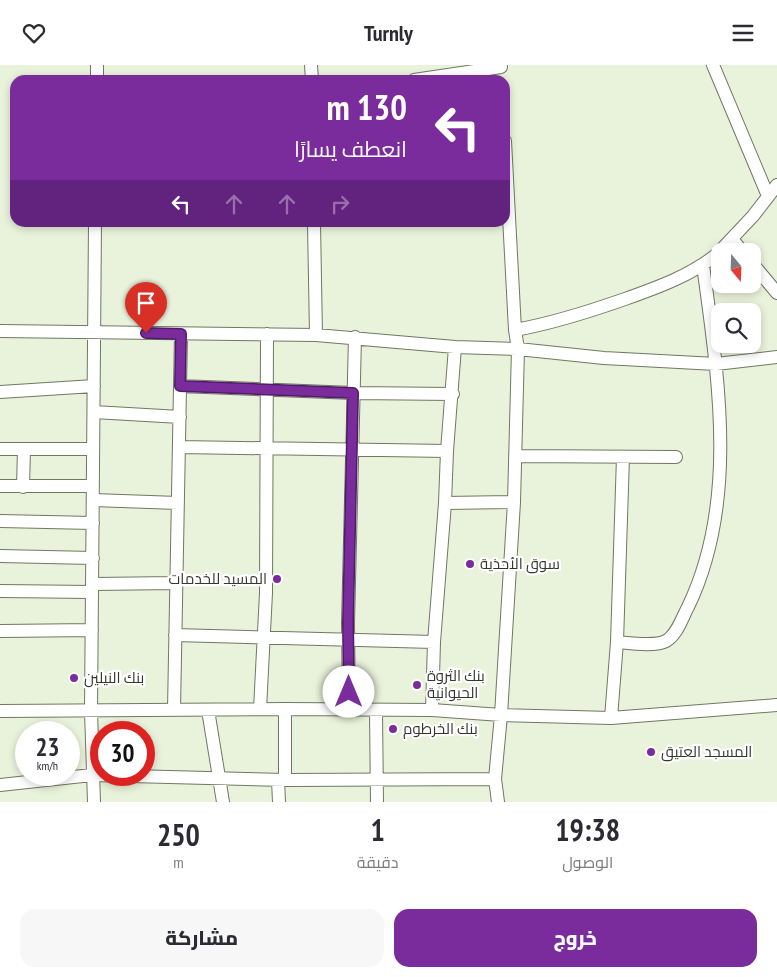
<!DOCTYPE html>
<html lang="ar">
<head>
<meta charset="utf-8">
<style>
	body { margin:0; font-family:"PT Sans Narrow",Cairo,sans-serif; background:#f7f7f7; color:#2b2b33; direction:rtl; height:100vh; display:flex; flex-direction:column; font-size:19px; white-space:nowrap }
	* { box-sizing:border-box; margin:0 }
	p { font-size:16px; color:#7c7c81 }
	.icon { flex:none; width:28px; height:28px; fill:none; stroke:currentColor; stroke-width:2; stroke-linecap:round; stroke-linejoin:round }
	.map { position:relative; height:737px; overflow:hidden; direction:ltr }
	.sheet { display:flex; flex-direction:column; background:#fff; flex:1 }
	.sheet>* { flex:none }
	.top-card { position:absolute; left:10px; top:10px; width:500px; height:152px; border-radius:15px; box-shadow:0 2px 8px #0003; direction:rtl; background:#7a2c9d; color:#fff; overflow:hidden }
	.needle { width:32px; rotate:161deg }
	.buttons { position:absolute; left:711px; top:178px; display:grid; gap:10px }
	.buttons a { display:grid; place-items:center; width:50px; height:50px; border-radius:10px; background:#fff; box-shadow:0 2px 8px #0003; font-size:25px }
	.speed { position:absolute; left:15px; top:656px; display:flex; gap:10px; font-size:25px; font-weight:700; text-align:center }
	.speed>* { display:grid; place-content:center; width:65px; height:65px; border-radius:50%; background:#fff; box-shadow:0 2px 8px #0003; line-height:1 }
	.speed small { font-size:12px; font-weight:400 }
	.speed .limit { border:8px solid #d22; background:#fff; color:#111 }
	.pin { position:absolute; display:grid; place-items:center; width:42px; height:42px; color:#fff; margin:-51px -21px; border-radius:50% 50% 50% 0; rotate:-45deg; box-shadow:0 0 5px #0007 }
	.pin .icon { rotate:45deg }
	.me { position:absolute; width:55px; margin:-28px; rotate:0deg; stroke-linejoin:round; filter:drop-shadow(0 0 4px #0008) }
	.turn { display:flex; align-items:center; gap:18px; height:105px; padding:0 20px; font-size:22px }
	.turn .icon { width:65px; height:65px; stroke-width:2.5 }
	.turn b { display:block; font-size:35px; line-height:42px }
	.lanes { display:flex; align-items:center; height:48px; padding:0 20px; background:#0003; justify-content:center; gap:25px; direction:ltr }
	.lanes .off { opacity:.35 }
	.eta { display:flex; justify-content:space-evenly; align-items:center; height:85px; text-align:center }
	.eta b { font-size:30px; font-weight:800; line-height:35px }
	.primary-button { display:flex; gap:10px; margin-top:auto; padding:10px 20px }
	.primary-button a { flex:1; height:58px; border-radius:15px; background:#7a2c9d; color:#fff; font-size:20px; font-weight:800; line-height:58px; text-align:center }
	.primary-button a+a { background:#f7f7f7; color:#2b2b33 }
	header { display:flex; justify-content:space-between; align-items:center; height:65px; padding:0 20px; background:#fff; font-size:22px; font-weight:800 }
	.map>svg:first-child { display:block }
	.lines { fill:none; stroke-linecap:round; stroke-linejoin:round }
	.minor-casing { stroke:#707863; stroke-width:14 }
	.minor { stroke:#fff; stroke-width:12 }
	.route-casing { stroke:#4f1d66; stroke-width:12 }
	.route { stroke:#7a2c9d; stroke-width:9 }
	.poi-dot { fill:#7a2c9d; stroke:#fff; stroke-width:2 }
	.labels { text-anchor:middle; stroke-width:4.5; stroke-linejoin:round; paint-order:stroke }
	.poi-label { font-size:15px; fill:#34372e; stroke:#fff; text-anchor:start }
</style>
</head>
<body>
<header><svg class="icon" aria-label="menu" viewBox="0 0 24 24"><path d="M4 6h16M4 12h16M4 18h16"/></svg>Turnly<svg class="icon" aria-label="heart" viewBox="0 0 24 24"><path d="M12 20l-8-8c-3-5 5-10 8-4 3-6 11-1 8 4z"/></svg></header>
<div class="map">
<svg width="777" height="737" viewBox="0 0 777 737">
	<rect width="100%" height="100%" fill="#e9f2da"/>
	<g class="lines">
		<g class="minor-casing">
			<path id="minor" d="M 311,0 L 312,15
				M 713,0 L 768,131
				M 97,15 L 97,0
				M 414,15 L 501,2
				M 314,158 L 316,270
				M 732,174 L 742,186
				M 720,186 L 753,151 L 777,120
				M 752,198 L 777,228
				M 515,265 C 554,258 588,247 625,234 C 659,222 692,210 720,187
				M 0,266 L 316,270 L 455,282 L 518,284 L 604,293 L 716,299 L 777,292
				M 180,321 L 353,328 L 453,329
				M 0,327 L 94,321
				M 94,347 L 180,352
				M 179,382 L 447,386
				M 0,384 L 93,384
				M 515,391 L 676,392
				M 0,421 L 93,421
				M 23,422 L 24,384
				M 93,435 L 178,438
				M 445,438 L 514,437
				M 0,456 L 93,458
				M 0,491 L 93,493
				M 92,519 L 177,518
				M 0,526 L 92,527
				M 0,566 L 92,565
				M 175,570 L 434,577
				M 617,577 C 629,578 655,582 666,576 C 677,570 682,553 688,542 C 739,436 718,312 703,200
				M 260,644 L 266,528 L 267,269
				M 285,644 L 285,715
				M 174,645 L 181,269
				M 208,645 L 223,737
				M 349,645 L 348,558 L 355,272
				M 376,645 L 377,737
				M 432,645 L 434,577 L 445,438 L 447,386 L 455,282
				M 0,646 L 285,644 L 432,645 L 501,650 L 611,653 L 777,640
				M 611,653 L 617,577 L 623,392
				M 278,715 L 279,737
				M 0,720 L 92,710 L 285,715 L 495,714
				M 94,737 L 91,646 L 95,158
				M 498,737 L 495,714 L 501,650 L 514,437 L 518,284 L 515,265 L 505,76"/>
		</g>
		<use href="#minor" class="minor"/>
	</g>
	<g class="lines">
		<g class="route-casing">
			<path id="route" d="M 146,268 L 181,269 L 180,321 L 353,328 L 348,558 L 349,627"/>
		</g>
		<use href="#route" class="route"/>
	</g>
	<g class="poi-dot">
		<circle cx="470" cy="499" r="5"/>
		<circle cx="277" cy="514" r="5"/>
		<circle cx="74" cy="613" r="5"/>
		<circle cx="417" cy="620" r="5"/>
		<circle cx="393" cy="664" r="5"/>
		<circle cx="651" cy="687" r="5"/>
	</g>
	<g class="labels">
		<g class="poi-label">
			<text x="480" y="504">سوق الأحذية</text>
			<text x="267" y="519" text-anchor="end">المسيد للخدمات</text>
			<text x="427" y="616">بنك الثروة<tspan x="427" dy="17">الحيوانية</tspan></text>
			<text x="84" y="618">بنك النيلين</text>
			<text x="403" y="669">بنك الخرطوم</text>
			<text x="661" y="692">المسجد العتيق</text>
		</g>
	</g>
</svg>
<div class="buttons">
<a><svg class="needle" viewBox="-14 -14 28 28"><path d="M0-13l5 13h-10z" fill="#e53935"/><path d="M0 13l5-13h-10z" fill="#7c7c81"/></svg></a>
<a><svg class="icon" aria-label="search" viewBox="0 0 24 24"><circle cx="10" cy="10" r="6"/><path d="M15 15l6 6"/></svg></a>
</div>
<div class="speed"><div>23<small>km/h</small></div><div class="limit">30</div></div>
<div class="pin" style="left:146px;top:268px;background:#d93025"><svg class="icon" aria-label="arrive" viewBox="0 0 24 24"><path d="M6 21V4h12l-3 4 3 4H6"/></svg></div>
<svg class="me" style="left:349px;top:627px" viewBox="-20 -20 40 40"><circle r="19" fill="#fff"/><path d="M0-13L10 11 0 6-10 11z" fill="#7a2c9d"/></svg>
<div class="top-card">
<div class="turn"><svg class="icon" aria-label="left" viewBox="0 0 24 24"><path d="M17 20v-9H6M10 6l-5 5 5 5"/></svg><div><b>130 m</b>انعطف يسارًا</div></div>
<div class="lanes"><svg class="icon" aria-label="left" viewBox="0 0 24 24"><path d="M17 20v-9H6M10 6l-5 5 5 5"/></svg><svg class="icon off" aria-label="ahead" viewBox="0 0 24 24"><path d="M12 20V5M6 11l6-6 6 6"/></svg><svg class="icon off" aria-label="ahead" viewBox="0 0 24 24"><path d="M12 20V5M6 11l6-6 6 6"/></svg><svg class="icon off" aria-label="right" viewBox="0 0 24 24"><path d="M7 20v-9h11M14 6l5 5-5 5"/></svg></div>
</div>
</div>
<section class="sheet">
<div class="eta">
<div><b>19:38</b><p>الوصول</p></div>
<div><b>1</b><p>دقيقة</p></div>
<div><b>250</b><p>m</p></div>
</div>
<div class="primary-button"><a>خروج</a><a>مشاركة</a></div>
</section>
</body>
</html>
